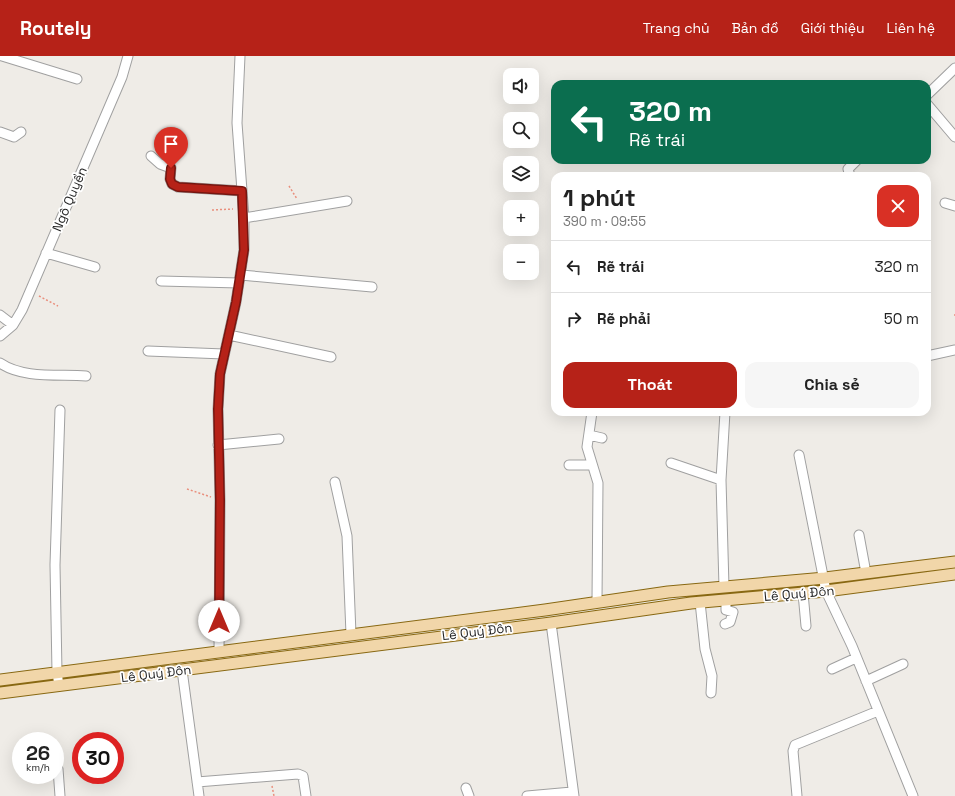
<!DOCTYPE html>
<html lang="vi">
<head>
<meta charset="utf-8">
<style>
	body { margin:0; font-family:"Space Grotesk",sans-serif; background:#f6f6f6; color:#222; height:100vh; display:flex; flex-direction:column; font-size:15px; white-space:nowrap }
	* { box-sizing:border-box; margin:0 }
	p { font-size:13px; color:#767676 }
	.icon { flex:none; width:22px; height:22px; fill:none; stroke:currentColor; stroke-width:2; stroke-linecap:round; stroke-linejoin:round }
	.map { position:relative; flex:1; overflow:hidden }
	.details { position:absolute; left:551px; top:116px; width:380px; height:244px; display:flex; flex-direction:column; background:#fff; border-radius:12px; box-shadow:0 4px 16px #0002 }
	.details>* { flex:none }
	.top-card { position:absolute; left:551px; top:24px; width:380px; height:84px; border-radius:12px; box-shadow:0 4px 16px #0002; background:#0b6e4f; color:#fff; overflow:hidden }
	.buttons { position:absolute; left:503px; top:12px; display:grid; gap:8px }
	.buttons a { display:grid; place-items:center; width:36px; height:36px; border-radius:8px; background:#fff; box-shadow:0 4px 16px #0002; font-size:20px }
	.speed { position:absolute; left:12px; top:676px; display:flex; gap:8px; font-size:20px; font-weight:700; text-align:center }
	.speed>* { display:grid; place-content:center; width:52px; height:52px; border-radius:50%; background:#fff; box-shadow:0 4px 16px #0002; line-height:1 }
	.speed small { font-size:10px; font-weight:400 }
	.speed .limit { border:6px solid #d22; background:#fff; color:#111 }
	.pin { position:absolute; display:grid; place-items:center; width:34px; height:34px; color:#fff; margin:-41px -17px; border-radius:50% 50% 50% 0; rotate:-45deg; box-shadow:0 0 4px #0007 }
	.pin .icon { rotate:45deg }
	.me { position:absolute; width:44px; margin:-22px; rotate:0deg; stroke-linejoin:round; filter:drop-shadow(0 0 3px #0008) }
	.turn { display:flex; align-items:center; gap:14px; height:84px; padding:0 12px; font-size:18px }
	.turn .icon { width:52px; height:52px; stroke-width:2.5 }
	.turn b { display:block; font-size:28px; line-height:34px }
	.round { display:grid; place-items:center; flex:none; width:42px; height:42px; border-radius:12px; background:#f6f6f6 }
	.summary { display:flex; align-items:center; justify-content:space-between; height:68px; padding:0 12px }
	h1 { font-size:24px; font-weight:600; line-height:30px }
	.cta { display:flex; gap:8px; margin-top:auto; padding:8px 12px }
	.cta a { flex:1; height:46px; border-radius:12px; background:#b62218; color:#fff; font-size:16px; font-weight:600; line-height:46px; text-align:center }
	.cta a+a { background:#f6f6f6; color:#222 }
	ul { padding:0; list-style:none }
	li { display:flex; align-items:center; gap:12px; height:52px; padding:0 12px; border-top:1px solid #e0e0e0 }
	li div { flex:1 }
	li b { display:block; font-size:15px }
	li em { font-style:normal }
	header { display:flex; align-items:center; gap:24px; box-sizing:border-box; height:56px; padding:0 20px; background:#b62218; color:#fff }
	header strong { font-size:19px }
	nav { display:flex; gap:22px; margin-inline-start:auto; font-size:14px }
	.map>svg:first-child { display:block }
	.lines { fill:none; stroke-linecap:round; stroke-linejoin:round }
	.minor-casing { stroke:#a0a0a0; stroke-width:11 }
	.major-casing { stroke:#886812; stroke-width:13 }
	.path { stroke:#e98f7d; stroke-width:1.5; stroke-dasharray:2 2; stroke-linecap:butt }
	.minor { stroke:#fff; stroke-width:9 }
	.major { stroke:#f1d6a9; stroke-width:11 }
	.route-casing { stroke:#761610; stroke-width:10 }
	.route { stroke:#b62218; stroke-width:7 }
	.labels { text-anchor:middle; stroke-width:3.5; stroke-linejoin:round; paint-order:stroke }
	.street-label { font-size:13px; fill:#1f1f1f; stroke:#fff }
</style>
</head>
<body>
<header>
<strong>Routely</strong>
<nav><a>Trang chủ</a><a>Bản đồ</a><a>Giới thiệu</a><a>Liên hệ</a></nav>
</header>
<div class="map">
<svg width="955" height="740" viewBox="0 0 955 740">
	<rect width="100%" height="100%" fill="#efece7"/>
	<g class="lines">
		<g class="minor-casing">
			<path id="minor" d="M 2,0 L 77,23
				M 927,39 L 955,12
				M 927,48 L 955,81
				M 0,76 L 14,81 L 21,76
				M 151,100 L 160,108 L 171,112 L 170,123 L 172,128 L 178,131 L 242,135
				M 850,120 L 848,113 L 857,104
				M 945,147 L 955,150
				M 244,162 L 347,145
				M 46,197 L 95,211
				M 241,219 L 372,231
				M 161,225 L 239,227
				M 0,259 L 13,269
				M 229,279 L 331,301
				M 0,280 L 13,269 L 22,254 L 122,21 L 128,0
				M 148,295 L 224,298
				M 927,300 L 955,294
				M 0,307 C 23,323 59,318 86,320
				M 592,356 L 587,391 L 598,427 L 597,545
				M 589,379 L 602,382
				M 218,389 L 279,383
				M 799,399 L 826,535 L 852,590 L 913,740
				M 671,407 L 721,424
				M 569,409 L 592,409
				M 335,426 L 347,480 L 351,578
				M 859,479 L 866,517
				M 724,531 L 721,424 L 725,356
				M 803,537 L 806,570
				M 700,546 L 705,593 L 712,620 L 711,637
				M 551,567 L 574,740
				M 725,568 L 730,566 L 733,556 L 726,554 L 726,544
				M 219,595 L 220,445 L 218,353 L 220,318 L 236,246 L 244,194 L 244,162 L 237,67 L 240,0
				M 832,613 L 856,602
				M 182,614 L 199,740
				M 866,625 L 903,608
				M 59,630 L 57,616 L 55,509 L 60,354
				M 58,713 L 60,740
				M 197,726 L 298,718 L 303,720 L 306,740
				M 466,732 L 469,740
				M 527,740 L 572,736
				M 797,740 L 793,695 L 795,689 L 878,655"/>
		</g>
		<g class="major-casing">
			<path id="major" d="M 0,624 L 545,554 L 668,536 L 825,522 L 955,506
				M 0,637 L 551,567 L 691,547 L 826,535 L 955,518"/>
		</g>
		<path class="path" d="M 289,130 L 297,143
			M 212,154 L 233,153
			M 39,240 L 58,250
			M 954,259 L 955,259
			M 187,433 L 211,441
			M 272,730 L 274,740"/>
		<use href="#minor" class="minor"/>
		<use href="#major" class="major"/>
	</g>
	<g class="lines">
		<g class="route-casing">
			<path id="route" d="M 171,112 L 170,123 L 172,128 L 178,131 L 242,135 L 244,194 L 236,246 L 220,318 L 218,353 L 220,444 L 219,565"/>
		</g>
		<use href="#route" class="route"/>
	</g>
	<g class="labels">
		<g class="street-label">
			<text transform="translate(69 143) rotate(-67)" y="5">Ngô Quyền</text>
			<text transform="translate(799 537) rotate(-5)" y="5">Lê Quý Đôn</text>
			<text transform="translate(477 575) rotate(-7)" y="5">Lê Quý Đôn</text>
			<text transform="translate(156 617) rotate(-7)" y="5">Lê Quý Đôn</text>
		</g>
	</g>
</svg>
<div class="buttons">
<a><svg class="icon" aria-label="sound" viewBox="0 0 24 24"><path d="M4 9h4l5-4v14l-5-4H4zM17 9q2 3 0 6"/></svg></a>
<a><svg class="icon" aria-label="search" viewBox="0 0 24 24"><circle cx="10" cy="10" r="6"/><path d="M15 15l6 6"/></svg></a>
<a><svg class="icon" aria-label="layers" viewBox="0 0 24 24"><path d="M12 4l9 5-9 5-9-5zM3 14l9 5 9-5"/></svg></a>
<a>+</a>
<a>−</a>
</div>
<div class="speed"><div>26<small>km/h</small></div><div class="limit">30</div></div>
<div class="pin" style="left:171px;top:112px;background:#d93025"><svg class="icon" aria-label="arrive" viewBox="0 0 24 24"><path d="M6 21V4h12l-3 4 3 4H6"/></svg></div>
<svg class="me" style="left:219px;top:565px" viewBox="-20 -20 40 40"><circle r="19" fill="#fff"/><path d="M0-13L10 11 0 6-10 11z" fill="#b62218"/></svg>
<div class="top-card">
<div class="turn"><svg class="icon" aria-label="left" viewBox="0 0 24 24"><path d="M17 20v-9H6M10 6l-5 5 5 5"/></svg><div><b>320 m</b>Rẽ trái</div></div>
</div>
<section class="details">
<div class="summary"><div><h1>1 phút</h1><p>390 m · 09:55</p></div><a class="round" style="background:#d93025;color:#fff"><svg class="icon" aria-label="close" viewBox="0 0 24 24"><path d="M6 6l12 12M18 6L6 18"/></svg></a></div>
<ul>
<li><svg class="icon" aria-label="left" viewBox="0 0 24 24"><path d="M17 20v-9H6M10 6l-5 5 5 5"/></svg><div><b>Rẽ trái</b></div><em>320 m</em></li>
<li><svg class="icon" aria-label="right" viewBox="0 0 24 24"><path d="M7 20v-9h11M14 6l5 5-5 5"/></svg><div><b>Rẽ phải</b></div><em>50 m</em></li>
</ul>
<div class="cta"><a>Thoát</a><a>Chia sẻ</a></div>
</section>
</div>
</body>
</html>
